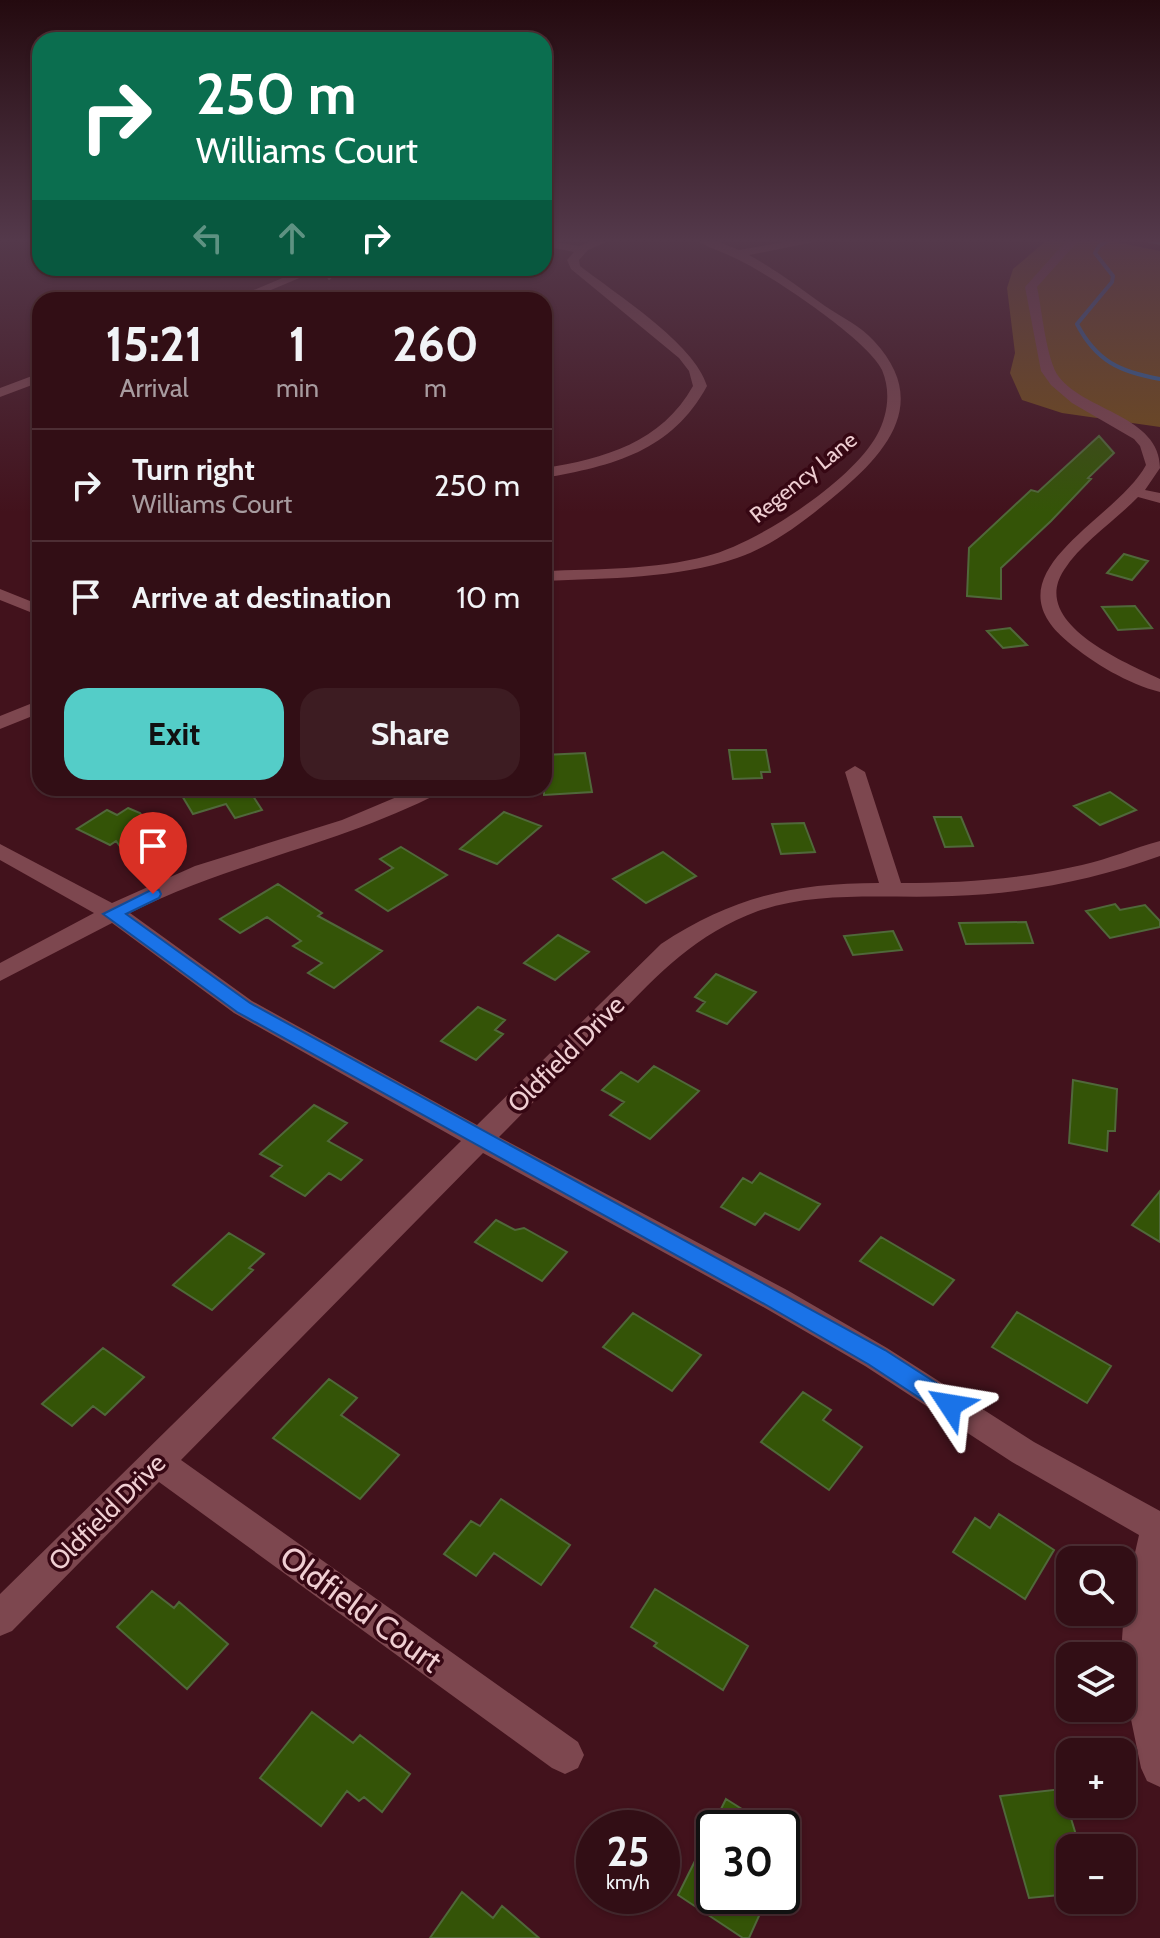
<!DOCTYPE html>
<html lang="en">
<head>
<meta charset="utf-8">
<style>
	body { margin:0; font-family:Cabin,sans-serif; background:#3d1c22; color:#f1f3f6; height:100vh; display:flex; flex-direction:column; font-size:30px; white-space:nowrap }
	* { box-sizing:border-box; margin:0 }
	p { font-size:26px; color:#a89ca0 }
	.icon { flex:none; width:44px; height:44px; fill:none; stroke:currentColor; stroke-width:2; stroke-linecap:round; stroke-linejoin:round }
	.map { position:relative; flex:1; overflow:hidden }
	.drawer { position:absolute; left:32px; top:292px; width:520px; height:504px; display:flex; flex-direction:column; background:#320e15; border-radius:24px; box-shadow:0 2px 6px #0004,0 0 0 2px #4d2e34 }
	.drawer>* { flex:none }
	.hud { position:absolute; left:32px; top:32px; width:520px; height:244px; border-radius:24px; box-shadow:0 2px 6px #0004,0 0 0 2px #4d2e34; background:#0b6e4f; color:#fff; overflow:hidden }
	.controls { position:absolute; left:1056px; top:1546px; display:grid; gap:16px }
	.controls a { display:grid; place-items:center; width:80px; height:80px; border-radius:16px; background:#320e15; box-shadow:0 2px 6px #0004,0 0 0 2px #4d2e34; font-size:40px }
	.speed { position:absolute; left:576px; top:1810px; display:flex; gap:16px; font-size:40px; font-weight:700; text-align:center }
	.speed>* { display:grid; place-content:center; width:104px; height:104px; border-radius:50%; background:#320e15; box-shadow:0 2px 6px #0004,0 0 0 2px #4d2e34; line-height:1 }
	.speed small { font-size:20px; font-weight:400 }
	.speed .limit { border:4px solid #111; border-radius:12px; background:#fff; color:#111 }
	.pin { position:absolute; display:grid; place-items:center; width:68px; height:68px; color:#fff; margin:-82px -34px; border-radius:50% 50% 50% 0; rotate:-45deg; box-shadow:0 0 8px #0007 }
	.pin .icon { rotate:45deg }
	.me { position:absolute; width:88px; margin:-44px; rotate:303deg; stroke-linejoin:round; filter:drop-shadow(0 0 6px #0008) }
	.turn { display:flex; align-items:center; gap:28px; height:168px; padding:0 32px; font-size:36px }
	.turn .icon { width:104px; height:104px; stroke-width:2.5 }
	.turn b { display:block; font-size:56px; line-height:68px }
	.lanes { display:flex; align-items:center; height:76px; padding:0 32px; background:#0003; justify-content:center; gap:40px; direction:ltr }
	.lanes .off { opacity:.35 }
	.eta { display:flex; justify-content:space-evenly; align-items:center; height:136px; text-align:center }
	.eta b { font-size:48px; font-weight:800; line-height:56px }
	.cta { display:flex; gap:16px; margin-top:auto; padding:16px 32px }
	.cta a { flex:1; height:92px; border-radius:24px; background:#54cdc8; color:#111; font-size:32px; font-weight:800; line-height:92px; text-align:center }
	.cta a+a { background:#3d1c22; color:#f1f3f6 }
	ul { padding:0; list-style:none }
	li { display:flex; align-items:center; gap:24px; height:112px; padding:0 32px; border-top:2px solid #4d2e34 }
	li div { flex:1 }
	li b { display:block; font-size:30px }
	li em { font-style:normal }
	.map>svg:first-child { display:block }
	.forest { fill:#734d17 }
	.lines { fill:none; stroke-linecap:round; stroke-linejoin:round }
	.stream { stroke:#2f659d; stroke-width:4 }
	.building { fill:#345407; stroke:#50683a; stroke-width:2 }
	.path { stroke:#764b53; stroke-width:3; stroke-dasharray:3 3; stroke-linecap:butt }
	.minor { fill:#7d474f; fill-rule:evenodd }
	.major { fill:#4c8787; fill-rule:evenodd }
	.route { fill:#1a73e8; stroke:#114b97; stroke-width:2 }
	.labels { text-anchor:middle; stroke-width:7; stroke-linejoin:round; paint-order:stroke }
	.far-street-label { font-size:22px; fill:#efced2; stroke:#360713 }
	.street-label { font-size:26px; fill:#efced2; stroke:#360713 }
	.near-street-label { font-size:32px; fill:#efced2; stroke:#360713 }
</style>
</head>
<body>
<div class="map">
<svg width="1160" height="1938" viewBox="0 0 1160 1938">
	<rect width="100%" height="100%" fill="#42121c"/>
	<path class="forest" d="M 1047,240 L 1106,240 L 1160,251 L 1160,427 L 1062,413 L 1022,400 L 1010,373 L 1015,353 L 1007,288 L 1013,269 Z"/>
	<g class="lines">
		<path class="stream" d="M 1109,240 L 1099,246 L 1095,253 L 1113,276 L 1112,282 L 1077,324 C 1096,361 1120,372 1160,379"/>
	</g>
	<path class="building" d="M 1099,436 L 1114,453 L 1088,478 L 1091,479 L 1051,521 L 1001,568 L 1001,599 L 967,596 L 969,548 L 1031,490 L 1038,492 Z
		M 1124,554 L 1148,561 L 1132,580 L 1107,573 Z
		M 1135,606 L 1152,628 L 1118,630 L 1102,607 Z
		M 1010,628 L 1027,645 L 1003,648 L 987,631 Z
		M 729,750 L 766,750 L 770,772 L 761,772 L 762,778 L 733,779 Z
		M 585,753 L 592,792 L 544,795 L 544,755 Z
		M 202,788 L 261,788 L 262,794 L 253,796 L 262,810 L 235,818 L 226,804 L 193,814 L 181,794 Z
		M 1110,792 L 1136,810 L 1100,825 L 1074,806 Z
		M 128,808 L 140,813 L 165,844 L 128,857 L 116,841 L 110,845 L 77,829 L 107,810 L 117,815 Z
		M 504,812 L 541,826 L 497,864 L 460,849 Z
		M 934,817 L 961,817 L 973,846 L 945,847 Z
		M 804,823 L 815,852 L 781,854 L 772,824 Z
		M 401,847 L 447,875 L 388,911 L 356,890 L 393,868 L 380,859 Z
		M 663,852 L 696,876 L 646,903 L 613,879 Z
		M 278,884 L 322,913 L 318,916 L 382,951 L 334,988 L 308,973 L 322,963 L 293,946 L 301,941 L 267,917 L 240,933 L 220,919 Z
		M 1115,904 L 1120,910 L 1145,905 L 1160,921 L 1160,927 L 1110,938 L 1086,911 Z
		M 1026,922 L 1033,943 L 966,944 L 959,923 Z
		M 893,931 L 902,950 L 853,955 L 844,936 Z
		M 558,935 L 589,952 L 555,980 L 524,963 Z
		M 716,974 L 756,992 L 727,1024 L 697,1011 L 705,1002 L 695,997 Z
		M 478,1007 L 505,1020 L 495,1030 L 503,1034 L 476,1060 L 441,1041 Z
		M 654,1066 L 699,1091 L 650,1139 L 610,1115 L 624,1102 L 602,1090 L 621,1072 L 638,1082 Z
		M 1073,1080 L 1117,1089 L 1115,1131 L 1108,1131 L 1107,1151 L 1069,1143 Z
		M 314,1105 L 347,1123 L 328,1141 L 362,1160 L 341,1180 L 329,1173 L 305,1196 L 271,1176 L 282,1166 L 260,1154 Z
		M 760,1173 L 820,1204 L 799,1230 L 765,1213 L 755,1225 L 721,1207 L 743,1178 L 752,1183 Z
		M 1160,1191 L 1160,1242 L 1132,1225 Z
		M 496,1220 L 515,1230 L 524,1228 L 567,1252 L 542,1281 L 475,1242 Z
		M 229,1233 L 264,1254 L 249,1268 L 253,1270 L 212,1310 L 173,1285 Z
		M 881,1237 L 954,1280 L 933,1305 L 860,1261 Z
		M 1017,1312 L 1111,1366 L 1087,1403 L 992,1347 Z
		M 633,1313 L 701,1355 L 672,1391 L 603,1347 Z
		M 103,1348 L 144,1377 L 105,1415 L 93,1406 L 72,1426 L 42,1404 Z
		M 329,1379 L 357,1398 L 341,1415 L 399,1455 L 360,1499 L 273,1438 Z
		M 803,1392 L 831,1410 L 823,1420 L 862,1447 L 829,1490 L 761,1442 Z
		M 501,1499 L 570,1545 L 541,1585 L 494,1553 L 476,1576 L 444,1554 L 471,1521 L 480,1526 Z
		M 999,1514 L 1054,1550 L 1025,1599 L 953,1552 L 975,1518 L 990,1528 Z
		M 655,1589 L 748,1646 L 723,1690 L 654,1646 L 657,1643 L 631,1627 Z
		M 152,1591 L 174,1608 L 179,1602 L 228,1644 L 187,1689 L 117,1627 Z
		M 312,1712 L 353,1743 L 360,1735 L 410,1774 L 382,1812 L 364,1797 L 359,1801 L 347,1791 L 321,1826 L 260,1778 Z
		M 1062,1789 L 1080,1848 L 1070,1848 L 1070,1894 L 1029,1898 L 1000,1796 Z
		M 726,1799 L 772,1828 L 714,1828 L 714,1896 L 768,1896 L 749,1938 L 743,1938 L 678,1895 Z
		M 462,1892 L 493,1918 L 502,1906 L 539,1938 L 430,1938 Z"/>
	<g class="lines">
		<path class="path" d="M 328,279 L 347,268"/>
		<path class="minor" d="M 544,240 L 579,246 L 595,240 L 611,240 L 588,250 L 579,260 L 580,266 C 616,294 695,344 707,386 C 672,451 613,466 544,478 L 544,468 C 604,459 662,442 693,386 L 689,371 L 679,358 L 571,269 L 567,260 L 574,252 L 544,246 Z
			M 696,240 L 714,240 L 739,250 L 797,240 L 824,240 L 749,255 C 776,270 800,288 825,306 C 841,317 861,326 874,341 C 927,398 893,446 843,489 C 812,515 776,545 737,558 C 675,579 609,578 544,581 L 544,571 C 598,569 654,570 707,556 C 758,543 852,481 877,435 C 888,415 891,391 882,370 C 868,340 772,276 739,260 C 726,253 708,248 696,240 Z
			M 1067,240 L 1079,240 L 1037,287 C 1042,309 1046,360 1059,377 C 1085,411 1160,416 1160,468 L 1145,490 L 1160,493 L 1160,503 L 1138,497 C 1115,521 1082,542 1064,570 C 1029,623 1124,662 1160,679 L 1160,692 C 1128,684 1093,663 1068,642 C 984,573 1116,521 1146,465 L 1140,446 L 1134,439 L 1072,403 L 1051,385 L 1041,371 L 1025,287 Z
			M 306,268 L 323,268 L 271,290 L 298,300 C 286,300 266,294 257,296 C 247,298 240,300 230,300 Z
			M 40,373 L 40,382 L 0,397 L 0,388 Z
			M 0,589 L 40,605 L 40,616 L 0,600 Z
			M 40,700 L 40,713 L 0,729 L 0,716 Z
			M 855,766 L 865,772 L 901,883 C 962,883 1022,879 1082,865 C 1109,859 1134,848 1160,841 L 1160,856 C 1093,880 1023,894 952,896 C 889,899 819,890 758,911 C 692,935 653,980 606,1028 C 570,1064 535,1101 499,1137 L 787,1290 L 887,1348 L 1034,1442 L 1160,1511 L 1160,1787 L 1147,1781 L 1141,1768 L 1126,1695 L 1122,1639 L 1125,1597 L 1139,1535 L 1012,1462 L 865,1366 L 765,1308 L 483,1153 L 181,1460 L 578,1742 L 584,1755 L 578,1768 L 565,1774 L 552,1768 L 159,1482 L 12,1631 L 0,1636 L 0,1594 L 461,1141 L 234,1013 L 112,923 L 0,981 L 0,963 L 94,913 L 0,860 L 0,844 L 112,903 L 195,866 L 342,820 L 418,788 L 444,788 L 441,792 C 342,844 230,862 130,913 L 252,1001 L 477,1125 L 661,944 C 732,897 794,883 879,883 L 845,772 Z"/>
		<path class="major" d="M 1144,240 L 1160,240 L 1160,245 L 1145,242 Z"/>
	</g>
	<linearGradient id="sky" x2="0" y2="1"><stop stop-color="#240a0f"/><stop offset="0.47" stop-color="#54394b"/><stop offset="1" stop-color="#54394b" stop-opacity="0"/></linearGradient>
	<rect width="1160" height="512" fill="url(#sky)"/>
	<path class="route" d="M 153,889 L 159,890 L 161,894 L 159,898 L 126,914 L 250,1003 L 885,1350 L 958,1397 L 962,1405 L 958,1412 L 950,1415 L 941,1412 L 868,1364 L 768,1306 L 237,1012 L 103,914 Z"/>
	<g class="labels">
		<g class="far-street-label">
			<text transform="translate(803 477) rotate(-39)" y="8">Regency Lane</text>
		</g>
		<g class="street-label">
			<text transform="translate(566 1054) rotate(-45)" y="9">Oldfield Drive</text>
			<text transform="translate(107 1512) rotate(-45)" y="9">Oldfield Drive</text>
		</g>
		<g class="near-street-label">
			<text transform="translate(361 1609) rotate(36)" y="11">Oldfield Court</text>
		</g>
	</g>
</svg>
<div class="controls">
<a><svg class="icon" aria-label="search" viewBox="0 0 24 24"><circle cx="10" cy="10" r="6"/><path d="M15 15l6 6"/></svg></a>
<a><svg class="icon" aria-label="layers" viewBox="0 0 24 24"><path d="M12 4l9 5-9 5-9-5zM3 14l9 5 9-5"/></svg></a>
<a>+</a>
<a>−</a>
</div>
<div class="speed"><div>25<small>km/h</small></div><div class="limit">30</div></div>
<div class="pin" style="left:153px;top:894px;background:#d93025"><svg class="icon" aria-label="arrive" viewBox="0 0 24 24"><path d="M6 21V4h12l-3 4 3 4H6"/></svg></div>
<svg class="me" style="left:950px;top:1405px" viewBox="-20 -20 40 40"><path d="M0-17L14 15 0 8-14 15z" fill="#1a73e8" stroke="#fff" stroke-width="4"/></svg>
<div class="hud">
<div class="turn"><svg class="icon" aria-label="right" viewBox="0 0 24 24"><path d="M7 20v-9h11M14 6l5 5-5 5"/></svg><div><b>250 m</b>Williams Court</div></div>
<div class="lanes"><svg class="icon off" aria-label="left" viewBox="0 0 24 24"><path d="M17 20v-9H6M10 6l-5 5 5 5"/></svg><svg class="icon off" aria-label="ahead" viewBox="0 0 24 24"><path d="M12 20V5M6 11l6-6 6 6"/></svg><svg class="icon" aria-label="right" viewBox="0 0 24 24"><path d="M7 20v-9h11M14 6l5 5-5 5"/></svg></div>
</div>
<section class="drawer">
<div class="eta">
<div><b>15:21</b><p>Arrival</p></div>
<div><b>1</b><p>min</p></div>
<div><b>260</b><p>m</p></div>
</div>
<ul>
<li><svg class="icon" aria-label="right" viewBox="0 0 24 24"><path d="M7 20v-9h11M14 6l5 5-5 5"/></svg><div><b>Turn right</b><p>Williams Court</p></div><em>250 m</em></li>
<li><svg class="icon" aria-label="arrive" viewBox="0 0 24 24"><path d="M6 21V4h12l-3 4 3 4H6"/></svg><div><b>Arrive at destination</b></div><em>10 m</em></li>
</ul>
<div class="cta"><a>Exit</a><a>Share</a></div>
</section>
</div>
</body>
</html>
